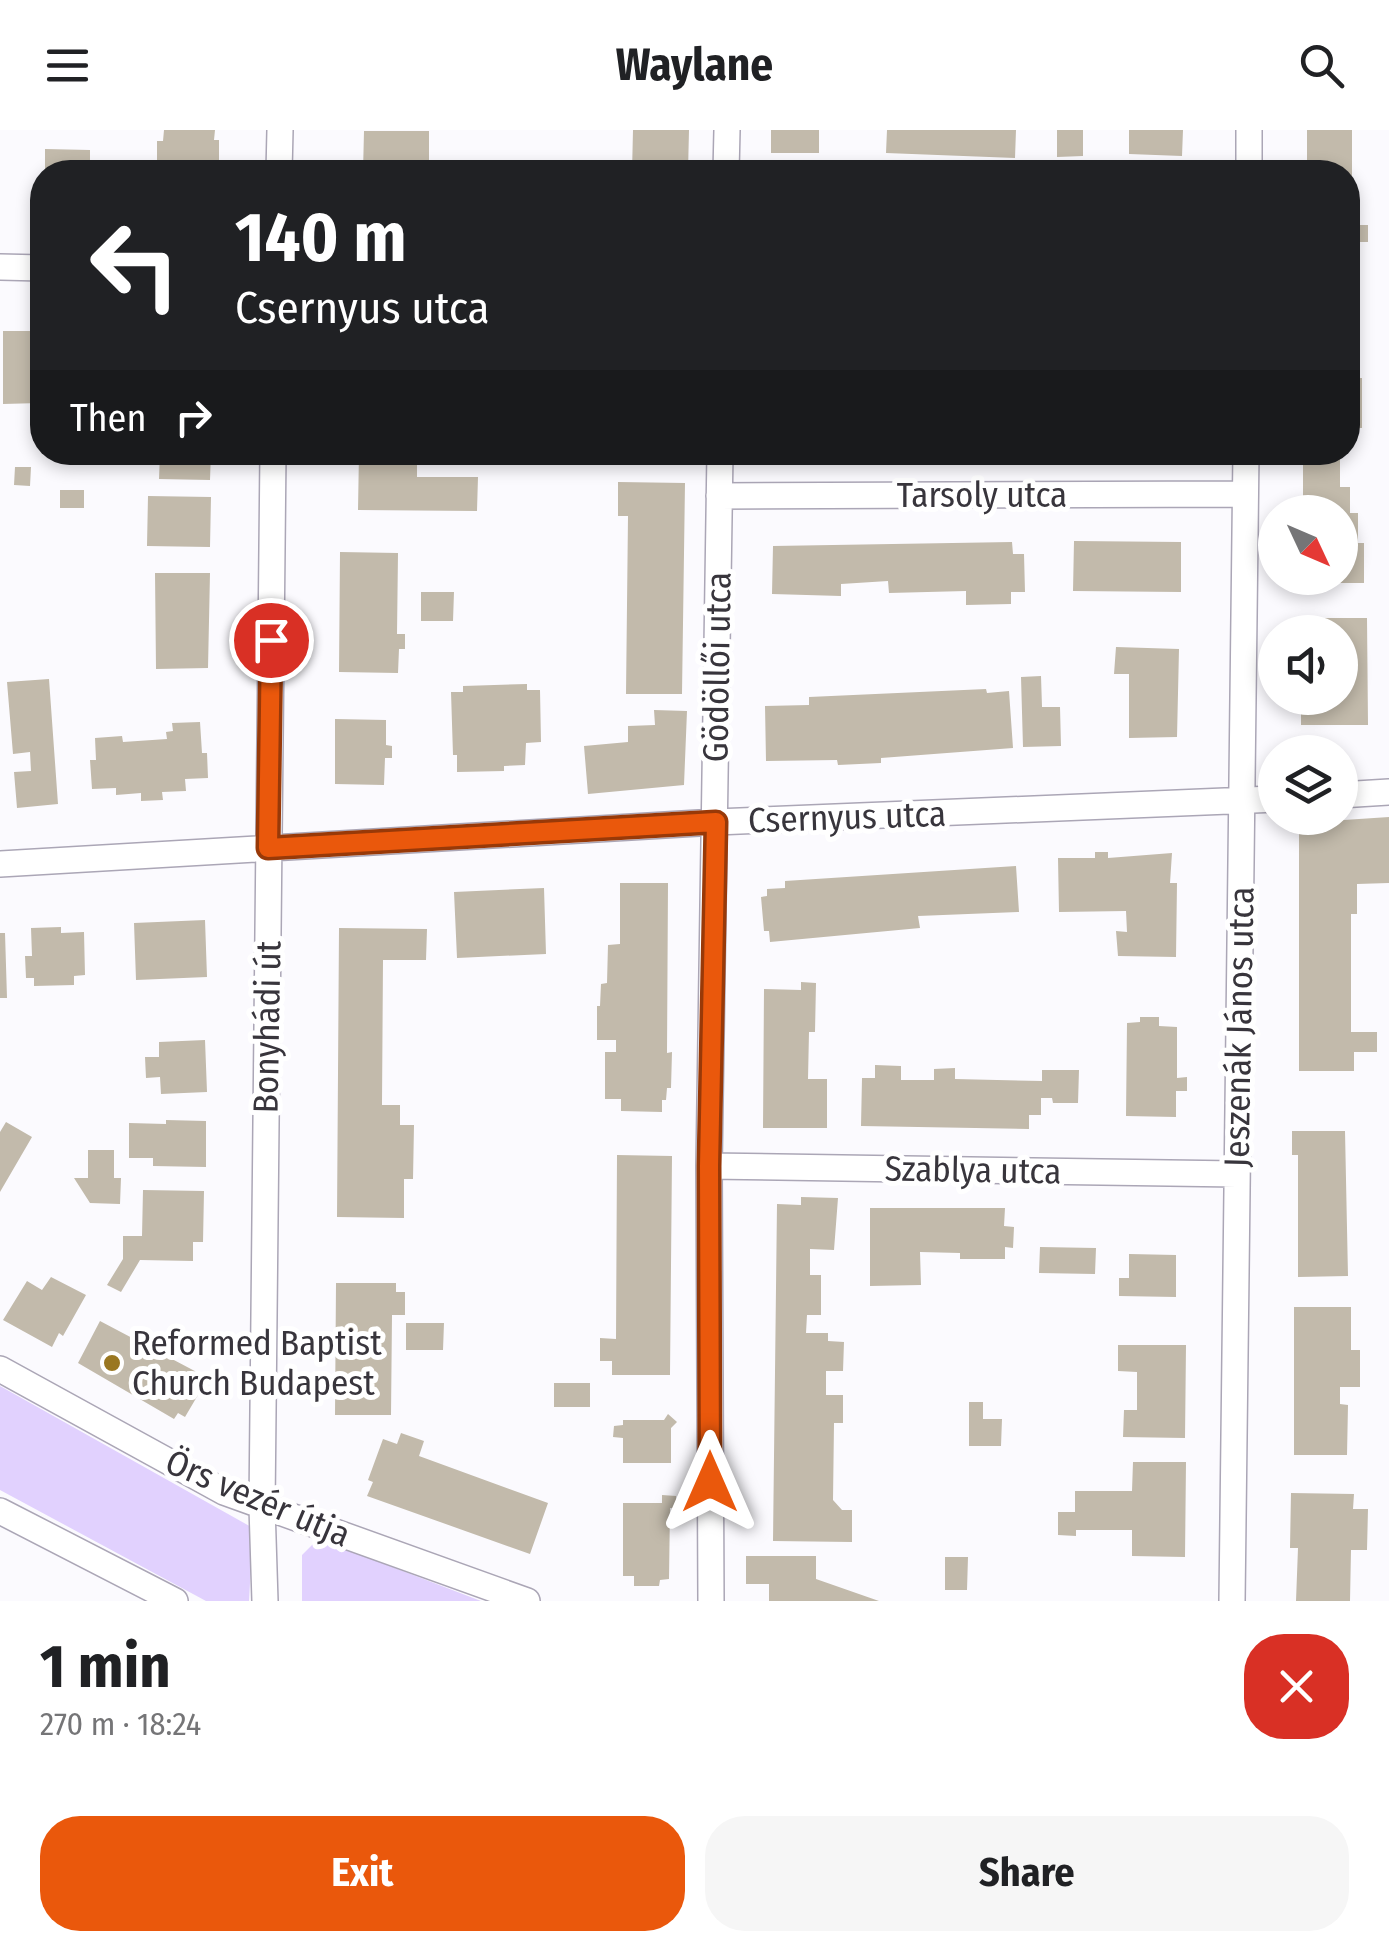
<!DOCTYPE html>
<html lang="en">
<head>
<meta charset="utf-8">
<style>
	body { margin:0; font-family:"Fira Sans Condensed",sans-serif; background:#f6f6f6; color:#202124; height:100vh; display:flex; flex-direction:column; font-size:38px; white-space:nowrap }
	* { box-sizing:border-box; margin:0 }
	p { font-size:32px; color:#757577 }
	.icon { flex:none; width:55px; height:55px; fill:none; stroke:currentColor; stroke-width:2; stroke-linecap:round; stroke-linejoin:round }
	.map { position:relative; height:1471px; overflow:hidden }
	.drawer { display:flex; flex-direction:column; background:#fff; flex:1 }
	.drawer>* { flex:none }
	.guide { position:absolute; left:30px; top:30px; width:1330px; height:305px; border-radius:40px; box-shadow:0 5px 15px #0003; background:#202124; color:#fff; overflow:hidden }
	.needle { width:65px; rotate:134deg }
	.buttons { position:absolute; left:1258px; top:365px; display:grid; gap:20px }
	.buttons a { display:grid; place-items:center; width:100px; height:100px; border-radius:50%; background:#fff; box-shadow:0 5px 15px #0003; font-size:50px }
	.pin { position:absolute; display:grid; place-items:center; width:85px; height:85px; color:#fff; margin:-42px; border:5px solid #fff; border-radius:50%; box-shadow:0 2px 10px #0007 }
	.me { position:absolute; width:110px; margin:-55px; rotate:0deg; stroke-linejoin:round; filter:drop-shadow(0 0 8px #0008) }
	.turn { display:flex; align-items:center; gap:35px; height:210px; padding:0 40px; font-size:45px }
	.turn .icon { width:130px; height:130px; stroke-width:2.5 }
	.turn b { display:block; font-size:70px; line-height:85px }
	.then { display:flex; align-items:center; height:95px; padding:0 40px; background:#0003; gap:20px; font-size:38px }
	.round { display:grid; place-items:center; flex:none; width:105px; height:105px; border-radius:40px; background:#f6f6f6 }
	.overview { display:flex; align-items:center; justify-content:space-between; height:170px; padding:0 40px }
	h1 { font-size:60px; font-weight:700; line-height:75px }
	.button { display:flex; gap:20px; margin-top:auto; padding:20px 40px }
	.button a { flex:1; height:115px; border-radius:40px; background:#ea580c; color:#fff; font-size:40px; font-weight:700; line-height:115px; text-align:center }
	.button a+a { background:#f6f6f6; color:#202124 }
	header { display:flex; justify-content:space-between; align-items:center; height:130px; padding:0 40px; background:#fff; font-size:45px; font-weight:700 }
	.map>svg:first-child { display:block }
	.green { fill:#e1d1fe }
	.building { fill:#c2baab }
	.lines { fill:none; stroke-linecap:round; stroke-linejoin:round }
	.minor-casing { stroke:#aba6b6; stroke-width:28 }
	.minor { stroke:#fff; stroke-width:25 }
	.route-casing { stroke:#983908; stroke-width:25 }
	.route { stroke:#ea580c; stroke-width:18 }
	.poi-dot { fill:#9a7721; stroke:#fff; stroke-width:4 }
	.labels { text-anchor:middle; stroke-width:10; stroke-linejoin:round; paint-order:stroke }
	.street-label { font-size:35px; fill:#38353c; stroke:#fff }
	.poi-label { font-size:35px; fill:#38353c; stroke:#fff; text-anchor:start }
</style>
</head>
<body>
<header><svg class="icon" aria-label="menu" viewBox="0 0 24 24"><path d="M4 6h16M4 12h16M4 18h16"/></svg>Waylane<svg class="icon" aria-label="search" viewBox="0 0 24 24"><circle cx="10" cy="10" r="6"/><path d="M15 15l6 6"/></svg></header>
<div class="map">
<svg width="1389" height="1471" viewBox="0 0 1389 1471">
	<rect width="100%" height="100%" fill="#fbfafe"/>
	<path class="green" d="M 0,1256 L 253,1398 L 249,1471 L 206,1471 L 0,1360 Z
		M 315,1412 L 327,1412 L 481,1471 L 302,1471 L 302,1425 Z"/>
	<path class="building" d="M 164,0 L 215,0 L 214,10 L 219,10 L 219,37 L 197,37 L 196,42 L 163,42 L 163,34 L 157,34 L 157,11 L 163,11 Z
		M 633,0 L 689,0 L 688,42 L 632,42 Z
		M 771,0 L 819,0 L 819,23 L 771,23 Z
		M 887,0 L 1016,0 L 1015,28 L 886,23 Z
		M 1057,0 L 1083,0 L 1083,26 L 1057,27 Z
		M 1129,0 L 1183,0 L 1182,26 L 1129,24 Z
		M 1307,0 L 1352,0 L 1352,95 L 1368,95 L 1368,112 L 1355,112 L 1355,152 L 1360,152 L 1360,206 L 1348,206 L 1348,42 L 1307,42 Z
		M 364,1 L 429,1 L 429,42 L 363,42 Z
		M 45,19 L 90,20 L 90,42 L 45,42 Z
		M 3,201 L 40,201 L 40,273 L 3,274 Z
		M 1348,248 L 1362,248 L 1362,298 L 1348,298 Z
		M 160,322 L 211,322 L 210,350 L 159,349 Z
		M 359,322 L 417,322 L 417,347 L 478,347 L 477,381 L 358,380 Z
		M 770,322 L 833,322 L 833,327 L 818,327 L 818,335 L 770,334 Z
		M 890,322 L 1013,322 L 1013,333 L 890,333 Z
		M 1114,322 L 1182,322 L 1182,331 L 1115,332 Z
		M 1303,322 L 1340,322 L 1340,357 L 1350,357 L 1350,383 L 1358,383 L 1358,413 L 1364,413 L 1364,453 L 1304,453 L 1304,448 L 1340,448 L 1340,382 L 1303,382 Z
		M 15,337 L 31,337 L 30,356 L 14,355 Z
		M 618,352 L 685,353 L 682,564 L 626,564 L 628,386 L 618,386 Z
		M 60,360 L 84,360 L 84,378 L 60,378 Z
		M 148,366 L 211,367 L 210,417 L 147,416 Z
		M 1074,411 L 1181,412 L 1181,462 L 1073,461 Z
		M 1012,412 L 1013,424 L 1024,424 L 1025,462 L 1011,462 L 1011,474 L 966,475 L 966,461 L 889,463 L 888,451 L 841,454 L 841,466 L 772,464 L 773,416 Z
		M 340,422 L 398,423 L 397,504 L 405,504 L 405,519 L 399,519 L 398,543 L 339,542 Z
		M 155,443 L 210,443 L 208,538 L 156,539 Z
		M 421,462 L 454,462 L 453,491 L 421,491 Z
		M 1301,488 L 1367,488 L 1368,595 L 1301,595 L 1301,568 L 1340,568 L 1340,502 L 1301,502 Z
		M 1116,517 L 1179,519 L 1177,607 L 1129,608 L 1129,544 L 1114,544 Z
		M 1041,546 L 1042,577 L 1060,577 L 1061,616 L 1023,617 L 1021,547 Z
		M 49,549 L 58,674 L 17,678 L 14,642 L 31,641 L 30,622 L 13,624 L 7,552 Z
		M 527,554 L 527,560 L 540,560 L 541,612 L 526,613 L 525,635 L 504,636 L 504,641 L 457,642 L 457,625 L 453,625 L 451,562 L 463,562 L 463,556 Z
		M 986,559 L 987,563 L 1009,561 L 1013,618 L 881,628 L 881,633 L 838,635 L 837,630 L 766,631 L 765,576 L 809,575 L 809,567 Z
		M 654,580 L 687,581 L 684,655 L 588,664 L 584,616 L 628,612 L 628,596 L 655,595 Z
		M 335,589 L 386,590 L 386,615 L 392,616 L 392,628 L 385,628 L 384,655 L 335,654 Z
		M 200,592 L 202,623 L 207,623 L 208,648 L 185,649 L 186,661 L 162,662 L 163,670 L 141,671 L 141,663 L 116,665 L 116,658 L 92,659 L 90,630 L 96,630 L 95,608 L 122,606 L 123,612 L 167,609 L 166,602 L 173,601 L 172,593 Z
		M 1389,687 L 1389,753 L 1357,754 L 1357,784 L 1351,784 L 1351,902 L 1377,902 L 1377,922 L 1354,922 L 1354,941 L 1299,941 L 1299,693 Z
		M 1095,722 L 1108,722 L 1108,728 L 1172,723 L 1170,753 L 1177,753 L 1176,827 L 1118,826 L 1116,801 L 1127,802 L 1126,781 L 1059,782 L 1058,728 L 1095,728 Z
		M 1016,736 L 1019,782 L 918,786 L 920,798 L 770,812 L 769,801 L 764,801 L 761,767 L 767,766 L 767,759 L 785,758 L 785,751 Z
		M 620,753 L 668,753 L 667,923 L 672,922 L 671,958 L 667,958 L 666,970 L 662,970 L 662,982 L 621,981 L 621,969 L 605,969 L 605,922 L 616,922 L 616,910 L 597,910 L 597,876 L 600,876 L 601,854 L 607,853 L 608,815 L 620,814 Z
		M 544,758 L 546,824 L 457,828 L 454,762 Z
		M 205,790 L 207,847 L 136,850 L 134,793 Z
		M 61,797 L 61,803 L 84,802 L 85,845 L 74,846 L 74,855 L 34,856 L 34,848 L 26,848 L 25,826 L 32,826 L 31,798 Z
		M 339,798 L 427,799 L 426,830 L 383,830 L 382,975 L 400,975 L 400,995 L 414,995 L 413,1049 L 404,1049 L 404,1088 L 337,1087 Z
		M 0,803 L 5,803 L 7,868 L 0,868 Z
		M 801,852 L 816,853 L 815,902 L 809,902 L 808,949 L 827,949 L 827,998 L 763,998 L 764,859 L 801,860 Z
		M 1140,887 L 1159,887 L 1159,896 L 1177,897 L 1177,948 L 1187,947 L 1187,961 L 1176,961 L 1176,987 L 1126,986 L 1127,893 L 1140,892 Z
		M 205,910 L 207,962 L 161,964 L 160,947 L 146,948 L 145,927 L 159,927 L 159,912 Z
		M 875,935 L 901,936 L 901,950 L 934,950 L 934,939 L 955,938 L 955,949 L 1042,951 L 1042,940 L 1079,940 L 1078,973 L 1053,973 L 1052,968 L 1041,968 L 1041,985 L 1029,985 L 1029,999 L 861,996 L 862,948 L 875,948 Z
		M 166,990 L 206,991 L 206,1037 L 153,1036 L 153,1028 L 129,1028 L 129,993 L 166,994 Z
		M 6,992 L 32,1007 L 0,1062 L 0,1002 Z
		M 1292,1001 L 1345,1001 L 1348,1146 L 1298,1147 L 1298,1025 L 1292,1025 Z
		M 88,1020 L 114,1020 L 114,1048 L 121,1048 L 120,1074 L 90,1073 L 74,1048 L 88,1048 Z
		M 617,1025 L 672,1026 L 670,1245 L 612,1245 L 612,1231 L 600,1231 L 600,1208 L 616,1209 Z
		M 143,1060 L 204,1061 L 203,1112 L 193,1112 L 193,1131 L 140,1130 L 121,1162 L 107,1155 L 123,1129 L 123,1106 L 142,1106 Z
		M 801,1067 L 838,1068 L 834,1120 L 810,1119 L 810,1145 L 821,1145 L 821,1185 L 807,1185 L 806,1203 L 828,1203 L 828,1211 L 844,1212 L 843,1241 L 826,1241 L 826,1265 L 843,1265 L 843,1293 L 834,1293 L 833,1370 L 842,1380 L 852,1380 L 852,1412 L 773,1411 L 777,1074 L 801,1075 Z
		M 870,1078 L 1005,1078 L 1004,1096 L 1014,1097 L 1013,1118 L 1005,1117 L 1005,1129 L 960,1129 L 960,1123 L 920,1122 L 921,1155 L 870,1156 Z
		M 1040,1117 L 1096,1118 L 1095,1144 L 1039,1143 Z
		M 1129,1124 L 1176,1125 L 1176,1167 L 1119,1166 L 1119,1148 L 1129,1148 Z
		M 51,1147 L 86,1165 L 63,1206 L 59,1203 L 52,1217 L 3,1190 L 27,1151 L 42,1160 Z
		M 336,1153 L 396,1153 L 396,1162 L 405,1162 L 405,1185 L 392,1185 L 391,1285 L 335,1285 Z
		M 1294,1177 L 1351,1177 L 1351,1220 L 1360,1220 L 1360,1257 L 1340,1257 L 1340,1274 L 1348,1275 L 1347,1325 L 1294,1325 Z
		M 100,1191 L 208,1248 L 185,1287 L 178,1283 L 174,1289 L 78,1233 Z
		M 406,1193 L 444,1193 L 443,1220 L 406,1220 Z
		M 1118,1215 L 1186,1215 L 1185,1308 L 1123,1307 L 1124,1280 L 1137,1280 L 1137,1242 L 1118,1241 Z
		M 554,1253 L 590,1253 L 590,1277 L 554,1277 Z
		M 969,1272 L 983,1272 L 983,1289 L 1002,1289 L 1001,1316 L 969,1316 Z
		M 668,1284 L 677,1292 L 671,1298 L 671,1333 L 623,1333 L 623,1308 L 613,1307 L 614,1296 L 623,1295 L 623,1290 L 664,1290 Z
		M 401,1303 L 424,1311 L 419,1326 L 548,1373 L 530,1424 L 367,1366 L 373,1352 L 368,1350 L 383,1309 L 397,1314 Z
		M 1133,1332 L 1186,1332 L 1185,1427 L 1132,1426 L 1132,1400 L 1076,1400 L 1076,1406 L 1058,1405 L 1058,1382 L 1075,1382 L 1075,1361 L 1132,1361 Z
		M 1291,1363 L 1354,1364 L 1353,1379 L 1368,1379 L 1367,1420 L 1351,1420 L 1350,1471 L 1296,1471 L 1298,1418 L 1290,1418 Z
		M 662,1365 L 676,1366 L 676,1378 L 670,1378 L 669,1449 L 660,1450 L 659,1456 L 634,1456 L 634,1446 L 623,1446 L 623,1373 L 662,1373 Z
		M 746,1426 L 816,1426 L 816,1449 L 879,1471 L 769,1471 L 769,1454 L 746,1454 Z
		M 945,1427 L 968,1427 L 967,1460 L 945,1460 Z"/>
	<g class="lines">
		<g class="minor-casing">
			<path id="minor" d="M 279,42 L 280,0
				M 726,42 L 727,0
				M 1249,42 L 1249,0
				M 0,137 L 42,138
				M 719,366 L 1245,364
				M 1340,665 L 1389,662
				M 0,734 L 716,692 L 1275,669
				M 709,1036 L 1237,1044
				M 0,1239 L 224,1362 L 527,1471
				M 0,1381 L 175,1471
				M 265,1471 L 262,1377 L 273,322
				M 711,1471 L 709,1036 L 720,322
				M 1232,1471 L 1246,322"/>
		</g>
		<use href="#minor" class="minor"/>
	</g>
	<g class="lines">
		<g class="route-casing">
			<path id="route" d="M 271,510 L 268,718 L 716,692 L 709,1036 L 710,1352"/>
		</g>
		<use href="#route" class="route"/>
	</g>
	<circle class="poi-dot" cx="112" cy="1233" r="10"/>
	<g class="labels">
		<g class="street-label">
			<text x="982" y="377">Tarsoly utca</text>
			<text transform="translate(717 537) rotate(-89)" y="12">Gödöllői utca</text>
			<text transform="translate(847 687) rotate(-2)" y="12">Csernyus utca</text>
			<text transform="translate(267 897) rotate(-89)" y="12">Bonyhádi út</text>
			<text transform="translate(1239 897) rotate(-89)" y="12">Jeszenák János utca</text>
			<text transform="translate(973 1040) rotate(1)" y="12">Szablya utca</text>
			<text transform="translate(258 1368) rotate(23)" y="12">Örs vezér útja</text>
		</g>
		<g class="poi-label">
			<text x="132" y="1225">Reformed Baptist<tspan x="132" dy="40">Church Budapest</tspan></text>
		</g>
	</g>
</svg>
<div class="buttons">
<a><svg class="needle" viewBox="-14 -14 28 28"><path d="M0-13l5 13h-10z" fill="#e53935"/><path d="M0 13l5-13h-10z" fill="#757577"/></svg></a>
<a><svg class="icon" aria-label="sound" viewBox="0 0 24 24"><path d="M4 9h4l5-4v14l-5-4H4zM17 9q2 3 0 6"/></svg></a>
<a><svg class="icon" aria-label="layers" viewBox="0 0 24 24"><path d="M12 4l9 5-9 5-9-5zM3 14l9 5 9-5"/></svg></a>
</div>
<div class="pin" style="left:271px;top:510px;background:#d93025"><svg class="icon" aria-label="arrive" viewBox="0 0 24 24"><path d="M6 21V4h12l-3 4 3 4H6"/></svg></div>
<svg class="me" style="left:710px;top:1352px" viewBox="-20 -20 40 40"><path d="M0-17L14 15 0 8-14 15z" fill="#ea580c" stroke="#fff" stroke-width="4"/></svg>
<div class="guide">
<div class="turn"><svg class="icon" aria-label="left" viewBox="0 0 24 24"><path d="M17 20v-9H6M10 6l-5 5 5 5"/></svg><div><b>140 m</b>Csernyus utca</div></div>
<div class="then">Then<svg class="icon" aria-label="right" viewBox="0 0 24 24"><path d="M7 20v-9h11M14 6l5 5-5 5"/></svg></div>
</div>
</div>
<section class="drawer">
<div class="overview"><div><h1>1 min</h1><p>270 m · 18:24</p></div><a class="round" style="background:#d93025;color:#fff"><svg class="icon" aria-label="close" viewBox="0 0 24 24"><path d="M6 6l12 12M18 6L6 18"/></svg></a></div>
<div class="button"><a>Exit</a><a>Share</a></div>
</section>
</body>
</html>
